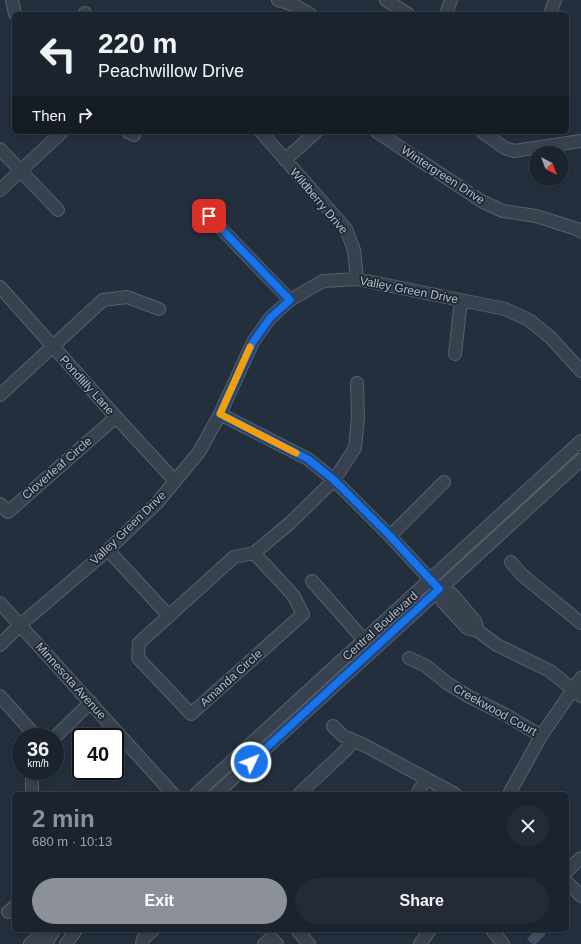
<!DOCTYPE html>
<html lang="en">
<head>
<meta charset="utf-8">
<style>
	body { margin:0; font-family:Arial,sans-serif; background:#242b36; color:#f1f3f6; height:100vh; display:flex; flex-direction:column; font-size:15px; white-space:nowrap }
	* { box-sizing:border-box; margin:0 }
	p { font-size:13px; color:#a0a4aa }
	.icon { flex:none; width:22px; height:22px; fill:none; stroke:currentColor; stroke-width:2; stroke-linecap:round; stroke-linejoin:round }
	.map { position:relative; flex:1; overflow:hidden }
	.side { position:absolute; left:12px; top:792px; width:557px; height:140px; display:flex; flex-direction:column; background:#1b232e; border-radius:6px; box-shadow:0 2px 6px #0003,0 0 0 1px #39404a }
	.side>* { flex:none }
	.banner { position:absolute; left:12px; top:12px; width:557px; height:122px; border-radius:6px; box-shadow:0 2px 6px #0003,0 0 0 1px #39404a; background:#1b232e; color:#f1f3f6; overflow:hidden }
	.needle { width:26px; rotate:138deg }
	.fabs { position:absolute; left:529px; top:146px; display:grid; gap:8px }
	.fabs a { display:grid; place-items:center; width:40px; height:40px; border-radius:50%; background:#1b232e; box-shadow:0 2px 6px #0003,0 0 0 1px #39404a; font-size:20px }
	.speed { position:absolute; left:12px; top:728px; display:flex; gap:8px; font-size:20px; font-weight:700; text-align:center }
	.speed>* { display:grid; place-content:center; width:52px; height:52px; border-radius:50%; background:#1b232e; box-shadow:0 2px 6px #0003,0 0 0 1px #39404a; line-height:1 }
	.speed small { font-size:10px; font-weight:400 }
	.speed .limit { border:2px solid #111; border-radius:6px; background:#fff; color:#111 }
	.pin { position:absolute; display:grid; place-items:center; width:34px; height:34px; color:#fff; margin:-17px; border-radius:8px; box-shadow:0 2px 6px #0006 }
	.me { position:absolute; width:44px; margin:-22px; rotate:47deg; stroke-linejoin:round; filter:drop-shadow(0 0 3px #0008) }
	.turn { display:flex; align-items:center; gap:14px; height:84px; padding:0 20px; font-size:18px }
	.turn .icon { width:52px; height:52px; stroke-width:2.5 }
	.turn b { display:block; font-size:28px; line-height:34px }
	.then { display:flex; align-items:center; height:38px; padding:0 20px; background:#0003; gap:8px; font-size:15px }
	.round { display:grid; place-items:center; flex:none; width:42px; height:42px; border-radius:21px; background:#242b36 }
	.overview { display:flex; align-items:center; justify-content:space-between; height:68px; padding:0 20px }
	h1 { font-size:24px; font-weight:600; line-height:30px; color:#8c9099 }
	.primary-button { display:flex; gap:8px; margin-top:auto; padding:8px 20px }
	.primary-button a { flex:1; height:46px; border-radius:24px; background:#8c9099; color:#fff; font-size:16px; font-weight:600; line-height:46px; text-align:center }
	.primary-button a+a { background:#242b36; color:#f1f3f6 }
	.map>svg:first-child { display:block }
	.building { fill:#455162 }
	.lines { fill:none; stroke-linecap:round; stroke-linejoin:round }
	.minor-casing { stroke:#565f6c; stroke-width:14 }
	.minor { stroke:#38414e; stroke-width:12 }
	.route-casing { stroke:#114b97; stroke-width:10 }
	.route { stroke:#1a73e8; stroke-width:7 }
	.slow { stroke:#f59e0b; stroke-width:7 }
	.labels { text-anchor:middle; stroke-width:3.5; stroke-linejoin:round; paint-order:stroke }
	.street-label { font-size:12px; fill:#b4bcc9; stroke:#1d2633 }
</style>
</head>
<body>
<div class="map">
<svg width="581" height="944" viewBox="0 0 581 944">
	<rect width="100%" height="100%" fill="#242f3e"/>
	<path class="building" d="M 535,930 L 542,930 L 546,934 L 536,944 L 532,944 L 527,939 Z"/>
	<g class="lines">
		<g class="minor-casing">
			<path id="minor" d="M 12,0 L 15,14
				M 278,0 L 294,5 L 310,14
				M 386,0 L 408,14
				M 84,14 L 85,13
				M 446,14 L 451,0
				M 550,14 L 555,0
				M 128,132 L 134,135
				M 261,132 L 346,229 L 354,250 L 357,279
				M 377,132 L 483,202 L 503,211 L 536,216 L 577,229 L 581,232
				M 482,132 L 505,148 L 514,151 L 581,141
				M 0,149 L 58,210
				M 285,160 L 316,132
				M 0,190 L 62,132
				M 209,216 L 290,300
				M 0,287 L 116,417 L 175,481
				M 455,354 L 461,300
				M 0,395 L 103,300 L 127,297 L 159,309
				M 220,414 L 308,459 L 334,480 L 390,536 L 439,589 L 443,602 L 467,628 L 478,631 L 497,645 L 550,671 L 581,696
				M 0,504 L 8,512 L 116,417
				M 390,536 L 444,482
				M 108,550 L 169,616
				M 254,553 L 293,595 L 303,614 L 191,714 L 138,658 L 139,643 L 234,557 L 254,553 L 290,523 L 334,480 L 355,448 L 358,418 L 357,383
				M 511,562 L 522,575 L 581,623
				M 312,581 L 364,640
				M 439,589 L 452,594 L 475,621 L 478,631
				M 0,603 L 173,794
				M 0,645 L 20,625 L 108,550 L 157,503 L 199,452 L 220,414 L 253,342 L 270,318 L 290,300 L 323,281 L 357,279 L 505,309 L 529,320 L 550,337 L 581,371
				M 409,658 L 426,666 L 447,683 L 468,696 L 506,715 L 541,736
				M 0,696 L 32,732
				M 333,726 L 343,736 L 364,745 L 455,794
				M 55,737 L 91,702
				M 32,794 L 32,780 L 33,771
				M 196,794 L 581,441
				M 216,794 L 581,460
				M 299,794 L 346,750 L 353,741
				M 417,794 L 426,779
				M 509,794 L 541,736 L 581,678
				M 567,871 L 581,858
				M 567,882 L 581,896
				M 8,912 L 14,907
				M 297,930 L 309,944
				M 492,930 L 503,944
				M 30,944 L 47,930
				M 46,944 L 54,930
				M 66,944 L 76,930
				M 142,944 L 143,939 L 153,930
				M 264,944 L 271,938 L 277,944
				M 420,944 L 430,930"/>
		</g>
		<use href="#minor" class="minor"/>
	</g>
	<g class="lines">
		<g class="route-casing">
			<path id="route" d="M 209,216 L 290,300 L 270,318 L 253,342 L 220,414 L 308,459 L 334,480 L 390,536 L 439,589 L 251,762"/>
		</g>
		<use href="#route" class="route"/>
		<path class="slow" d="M 250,347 L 220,414 L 296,453"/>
	</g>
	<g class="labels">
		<g class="street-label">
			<text transform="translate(443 175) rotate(33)" y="4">Wintergreen Drive</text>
			<text transform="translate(319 201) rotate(50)" y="4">Wildberry Drive</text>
			<text transform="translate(409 290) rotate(11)" y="4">Valley Green Drive</text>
			<text transform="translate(87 385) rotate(48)" y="4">Pondlilly Lane</text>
			<text transform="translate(57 468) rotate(-41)" y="4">Cloverleaf Circle</text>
			<text transform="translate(128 528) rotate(-44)" y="4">Valley Green Drive</text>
			<text transform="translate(380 626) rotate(-42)" y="4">Central Boulevard</text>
			<text transform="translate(231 678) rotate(-42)" y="4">Amanda Circle</text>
			<text transform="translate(71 681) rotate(48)" y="4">Minnesota Avenue</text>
			<text transform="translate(495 710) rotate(29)" y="4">Creekwood Court</text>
		</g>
	</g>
</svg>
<div class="fabs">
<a><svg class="needle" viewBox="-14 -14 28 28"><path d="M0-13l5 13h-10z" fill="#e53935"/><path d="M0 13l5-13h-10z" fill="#a0a4aa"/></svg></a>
</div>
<div class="speed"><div>36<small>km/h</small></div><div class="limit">40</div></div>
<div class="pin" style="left:209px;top:216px;background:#d93025"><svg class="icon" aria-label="arrive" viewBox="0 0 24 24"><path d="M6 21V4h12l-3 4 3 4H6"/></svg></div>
<svg class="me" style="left:251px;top:762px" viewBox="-20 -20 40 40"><circle r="17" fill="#1a73e8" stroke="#fff" stroke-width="3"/><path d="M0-11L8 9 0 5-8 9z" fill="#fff"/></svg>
<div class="banner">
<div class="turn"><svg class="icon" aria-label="left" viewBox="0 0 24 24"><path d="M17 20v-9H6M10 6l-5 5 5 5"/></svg><div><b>220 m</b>Peachwillow Drive</div></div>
<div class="then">Then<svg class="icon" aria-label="right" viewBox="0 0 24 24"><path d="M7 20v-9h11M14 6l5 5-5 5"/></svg></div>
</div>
<section class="side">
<div class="overview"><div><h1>2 min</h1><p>680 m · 10:13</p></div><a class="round"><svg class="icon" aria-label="close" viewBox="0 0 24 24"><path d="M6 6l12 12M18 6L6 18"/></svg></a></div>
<div class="primary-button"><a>Exit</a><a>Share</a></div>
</section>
</div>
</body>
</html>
